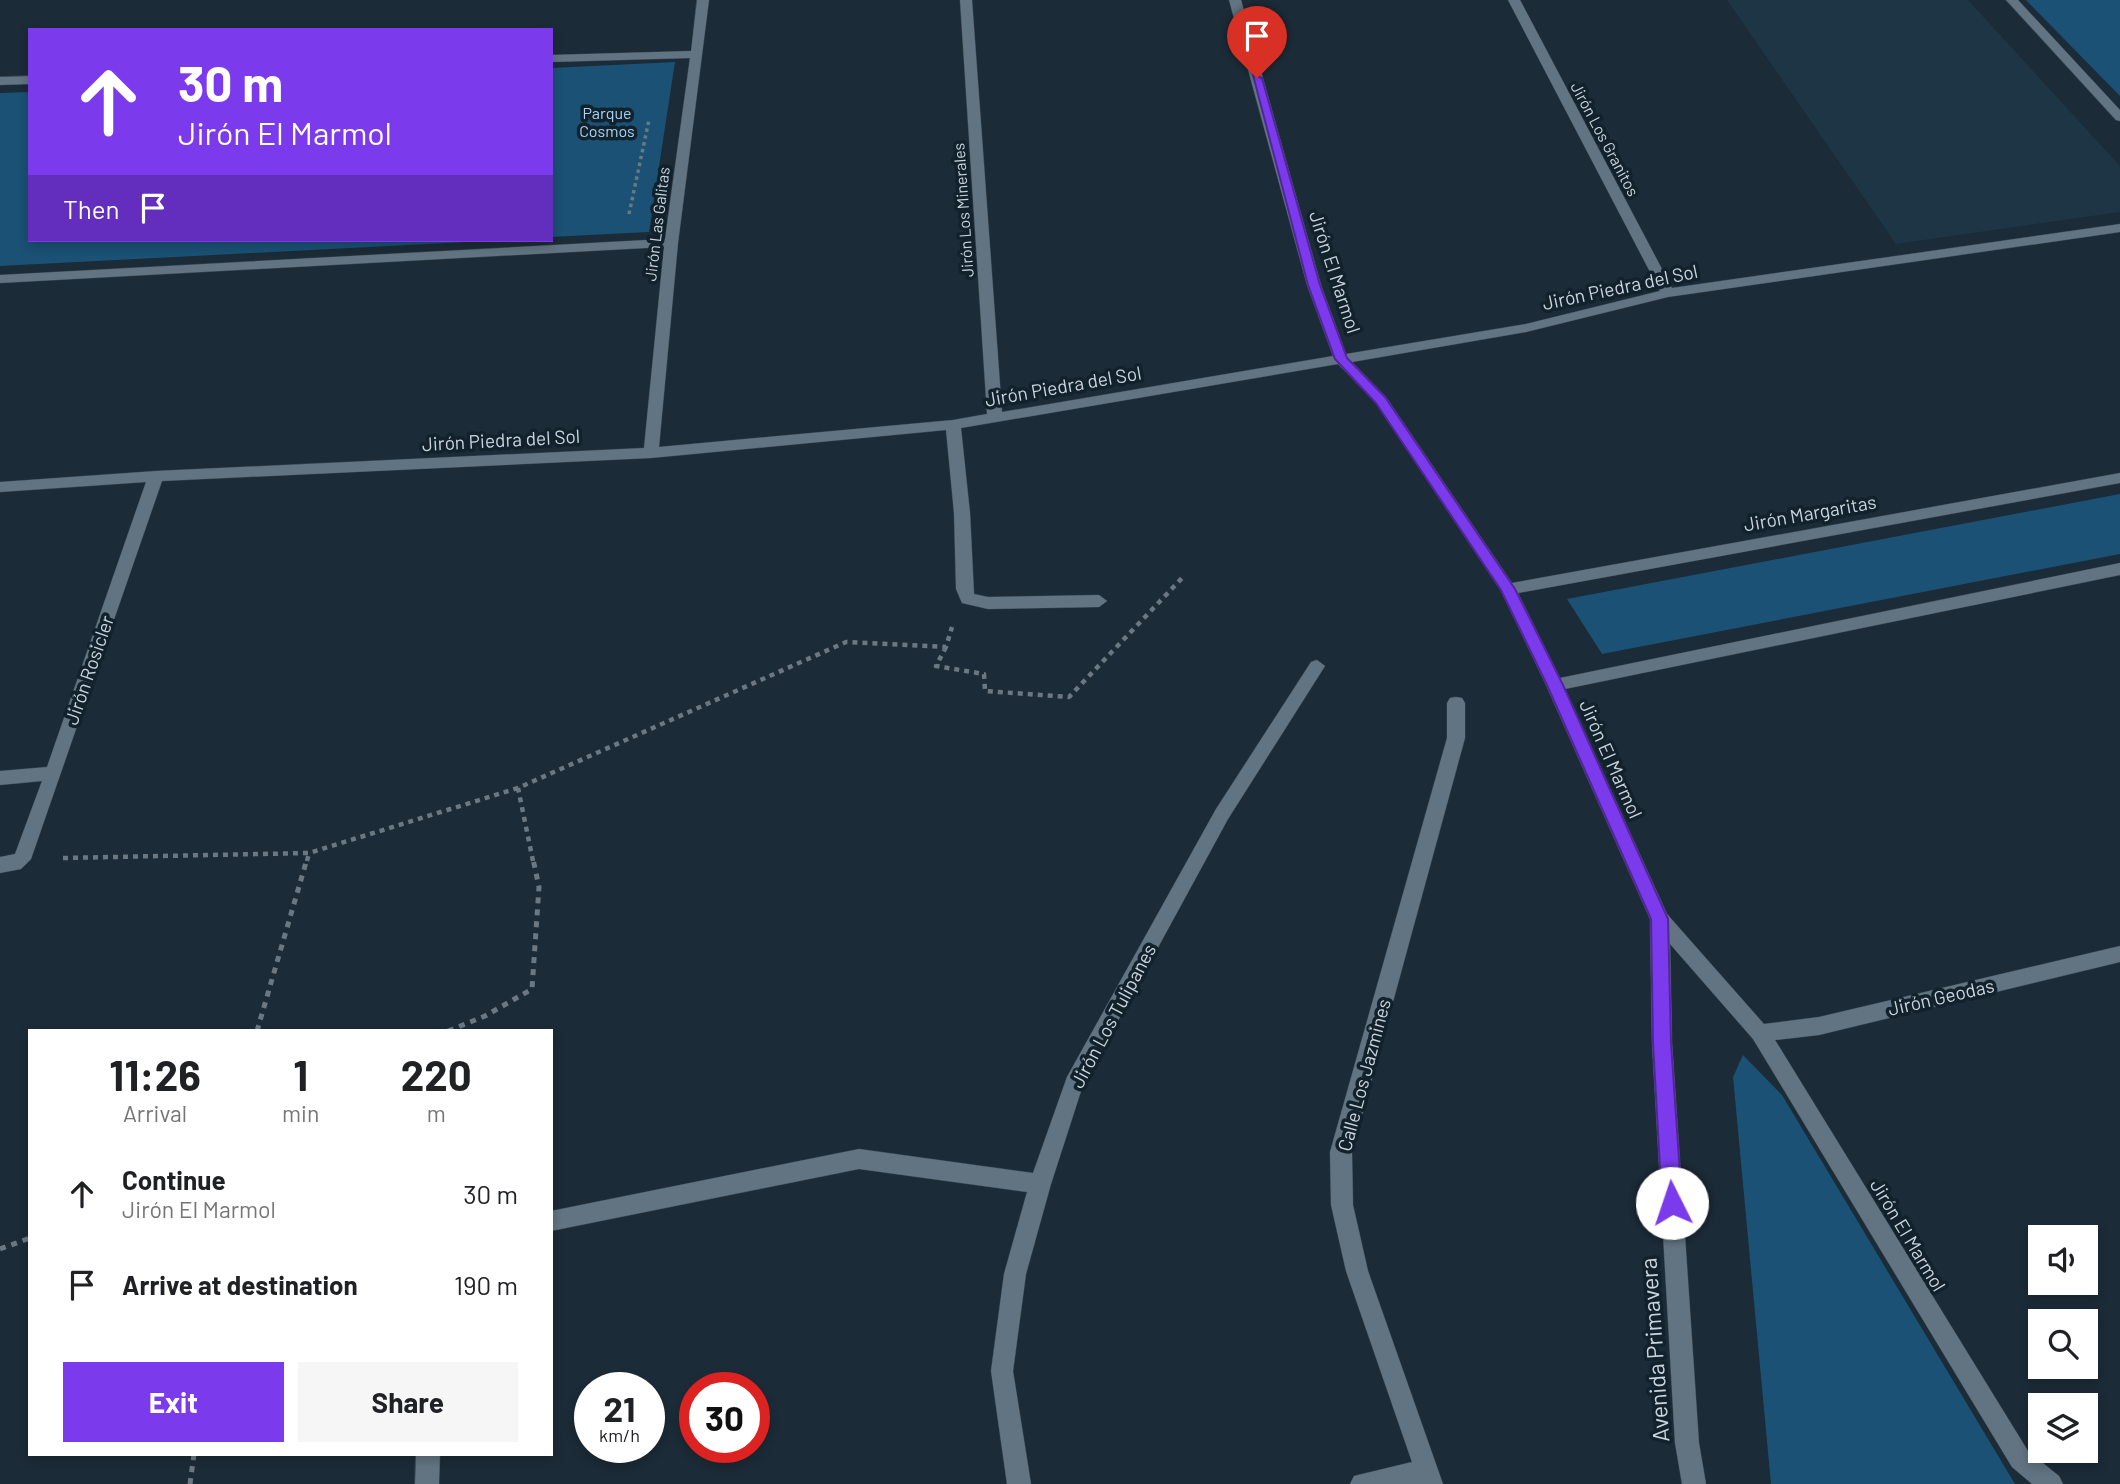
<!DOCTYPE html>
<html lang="en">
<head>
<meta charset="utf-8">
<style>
	body { margin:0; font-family:Barlow,sans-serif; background:#f6f6f6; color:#202124; height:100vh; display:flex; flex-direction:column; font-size:26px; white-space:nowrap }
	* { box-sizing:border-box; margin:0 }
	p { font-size:23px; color:#757577 }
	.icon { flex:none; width:38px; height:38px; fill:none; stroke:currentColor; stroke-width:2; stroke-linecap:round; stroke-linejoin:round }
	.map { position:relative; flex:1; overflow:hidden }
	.drawer { position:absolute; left:28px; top:1029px; width:525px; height:427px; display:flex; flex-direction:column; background:#fff; border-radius:0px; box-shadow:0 4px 10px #0003 }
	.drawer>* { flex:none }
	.hud { position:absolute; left:28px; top:28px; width:525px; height:214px; border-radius:0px; box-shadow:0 4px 10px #0003; background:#7c3aed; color:#fff; overflow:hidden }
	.buttons { position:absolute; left:2028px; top:1225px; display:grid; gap:14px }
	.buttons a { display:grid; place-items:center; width:70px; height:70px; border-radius:0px; background:#fff; box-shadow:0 4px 10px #0003; font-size:35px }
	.speed { position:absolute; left:574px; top:1372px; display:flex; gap:14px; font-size:35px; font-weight:700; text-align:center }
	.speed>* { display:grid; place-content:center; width:91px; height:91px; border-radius:50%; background:#fff; box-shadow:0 4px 10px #0003; line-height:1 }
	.speed small { font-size:18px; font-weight:400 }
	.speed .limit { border:10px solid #d22; background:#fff; color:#111 }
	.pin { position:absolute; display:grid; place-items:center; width:60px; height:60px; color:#fff; margin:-72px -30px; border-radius:50% 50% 50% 0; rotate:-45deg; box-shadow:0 0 7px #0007 }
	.pin .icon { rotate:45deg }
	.me { position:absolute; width:77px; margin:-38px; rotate:356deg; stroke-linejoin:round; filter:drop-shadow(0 0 5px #0008) }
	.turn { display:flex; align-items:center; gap:24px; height:147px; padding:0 35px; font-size:32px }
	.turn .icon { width:91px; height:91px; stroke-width:2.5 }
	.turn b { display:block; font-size:49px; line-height:60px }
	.then { display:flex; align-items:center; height:66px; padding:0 35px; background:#0003; gap:14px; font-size:26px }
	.eta { display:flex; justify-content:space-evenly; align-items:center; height:119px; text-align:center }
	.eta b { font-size:42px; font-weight:700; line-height:49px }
	.primary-button { display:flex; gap:14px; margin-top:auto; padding:14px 35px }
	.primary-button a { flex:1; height:80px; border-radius:0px; background:#7c3aed; color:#fff; font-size:28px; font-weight:700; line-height:80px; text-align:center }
	.primary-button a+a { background:#f6f6f6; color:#202124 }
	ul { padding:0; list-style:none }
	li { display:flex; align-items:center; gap:21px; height:91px; padding:0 35px }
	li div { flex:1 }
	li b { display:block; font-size:26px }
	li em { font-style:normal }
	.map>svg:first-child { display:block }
	.built { fill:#1e3545 }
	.green { fill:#1a5174 }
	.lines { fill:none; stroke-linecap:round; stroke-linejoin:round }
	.street-casing { stroke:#38454f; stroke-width:1 }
	.path-far2 { stroke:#6b7882; stroke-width:3.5; stroke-dasharray:3.5 3.5; stroke-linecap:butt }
	.path-far1 { stroke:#6b7882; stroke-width:4.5; stroke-dasharray:5 5; stroke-linecap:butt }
	.path { stroke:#6b7882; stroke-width:5; stroke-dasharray:6 6; stroke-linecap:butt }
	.street { fill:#627482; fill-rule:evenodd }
	.route { fill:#7c3aed; stroke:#51269a; stroke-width:2 }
	.labels { text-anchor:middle; stroke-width:7; stroke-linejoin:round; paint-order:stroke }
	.far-park-label { font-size:16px; fill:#a9d3f3; stroke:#12222d }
	.far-street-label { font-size:16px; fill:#cad4dc; stroke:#12222d }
	.street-label { font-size:19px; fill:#cad4dc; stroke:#12222d }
	.near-street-label { font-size:23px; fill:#cad4dc; stroke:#12222d }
</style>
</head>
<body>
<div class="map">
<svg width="2120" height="1484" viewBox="0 0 2120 1484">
	<rect width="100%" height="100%" fill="#1b2b37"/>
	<path class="built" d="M 1727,0 L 1968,0 L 2120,166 L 2120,212 L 1896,244 Z"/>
	<path class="green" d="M 2026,0 L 2120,0 L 2120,96 Z
		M 675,62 L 649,232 L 551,237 L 551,68 Z
		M 30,92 L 30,240 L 505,240 L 0,266 L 0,93 Z
		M 2120,494 L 2120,554 L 1602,654 L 1567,599 Z
		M 1743,1055 L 1782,1095 L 2015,1484 L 1771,1484 L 1733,1077 Z"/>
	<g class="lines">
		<g class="street-casing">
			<path id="street" d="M 697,0 L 709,0 L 678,243 L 659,447 L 953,420 L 987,414 L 960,0 L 972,0 L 1002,412 L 1333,356 L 1307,285 L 1229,0 L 1241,0 L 1321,285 L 1346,354 L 1526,324 L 1660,291 L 1508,0 L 1520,0 L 1672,288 L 2120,224 L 2120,232 L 1668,297 L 1526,332 L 1352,362 L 1386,397 L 1512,583 L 2120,473 L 2120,483 L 1518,593 L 1560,678 L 2120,563 L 2120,575 L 1565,689 L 1667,914 L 1764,1024 L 1819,1017 L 2120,946 L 2120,962 L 1819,1035 L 1775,1040 L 2028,1451 L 2059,1476 L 2063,1484 L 2032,1484 L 2012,1467 L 1753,1039 L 1670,944 L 1672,1043 L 1699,1443 L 1706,1484 L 1682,1484 L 1675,1443 L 1652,1043 L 1650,919 L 1546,685 L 1501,591 L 1376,403 L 1338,364 L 961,428 L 970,513 L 974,594 L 988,597 L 1099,595 L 1107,601 L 1099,607 L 988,609 L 962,603 L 956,589 L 954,513 L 946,430 L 651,458 L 162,481 L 31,859 L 21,869 L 0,873 L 0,857 L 15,854 L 42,781 L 0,785 L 0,771 L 47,767 L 146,482 L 0,492 L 0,482 L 156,471 L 644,448 L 664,247 L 0,283 L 0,275 L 665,239 L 690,58 L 551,62 L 551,55 L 691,51 Z
				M 2006,0 L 2018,0 L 2120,110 L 2120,121 L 2116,120 Z
				M 30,76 L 30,84 L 0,85 L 0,77 Z
				M 1317,660 L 1325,666 L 1228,819 L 1083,1085 L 1051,1184 L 1026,1274 L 1013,1371 L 1031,1484 L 1007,1484 L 991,1371 L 1004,1274 L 1027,1192 L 859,1169 L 551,1231 L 551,1211 L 859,1149 L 1033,1173 L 1067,1077 L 1216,809 L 1311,662 Z
				M 1456,697 L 1462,698 L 1465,703 L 1465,738 L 1352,1152 L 1353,1205 L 1368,1271 L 1443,1484 L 1350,1484 L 1354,1476 L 1412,1462 L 1346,1271 L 1331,1205 L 1330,1152 L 1447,738 L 1447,703 L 1450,698 Z
				M 416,1454 L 440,1454 L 439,1484 L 415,1484 Z"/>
		</g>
		<path class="path-far2" d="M 629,214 L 649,120"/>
		<path class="path-far1" d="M 946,647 L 936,666 L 984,674 L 985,691 L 1069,697 L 1183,577
			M 63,858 L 309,853 L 518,788
			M 307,861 L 309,853
			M 533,861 L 518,788 L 846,642 L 946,647 L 952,627"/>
		<path class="path" d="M 257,1031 L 307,859
			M 448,1031 L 485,1016 L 532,989 L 539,887 L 533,859
			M 0,1249 L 30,1238
			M 190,1484 L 194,1454"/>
		<use href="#street" class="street"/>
	</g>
	<path class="route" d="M 1253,75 L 1262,78 L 1320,285 L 1347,358 L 1385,397 L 1515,589 L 1563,685 L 1668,919 L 1671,1043 L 1682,1203 L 1679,1209 L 1672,1212 L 1665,1209 L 1662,1203 L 1653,1043 L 1651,919 L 1547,685 L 1501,590 L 1376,403 L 1335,359 L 1308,285 Z"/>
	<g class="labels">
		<g class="far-park-label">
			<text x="607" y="119">Parque<tspan x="607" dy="18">Cosmos</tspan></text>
		</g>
		<g class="far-street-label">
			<text transform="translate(1605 139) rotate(62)" y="6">Jirón Los Granitos</text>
			<text transform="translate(963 210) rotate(-94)" y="6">Jirón Los Minerales</text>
			<text transform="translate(657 224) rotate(-83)" y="6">Jirón Las Galitas</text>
		</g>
		<g class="street-label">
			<text transform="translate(1335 272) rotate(72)" y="7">Jirón El Marmol</text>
			<text transform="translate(1620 287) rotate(-12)" y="7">Jirón Piedra del Sol</text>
			<text transform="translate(1063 386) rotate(-10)" y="7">Jirón Piedra del Sol</text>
			<text transform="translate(501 440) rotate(-3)" y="7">Jirón Piedra del Sol</text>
			<text transform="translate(1810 513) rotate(-10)" y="7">Jirón Margaritas</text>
			<text transform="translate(89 670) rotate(-71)" y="7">Jirón Rosicler</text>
			<text transform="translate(1611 759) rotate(66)" y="7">Jirón El Marmol</text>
			<text transform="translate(1941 997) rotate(-13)" y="7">Jirón Geodas</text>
			<text transform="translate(1113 1016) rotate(-62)" y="7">Jirón Los Tulipanes</text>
			<text transform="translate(1364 1075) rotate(-75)" y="7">Calle Los Jazmines</text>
			<text transform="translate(1908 1235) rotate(59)" y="7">Jirón El Marmol</text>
		</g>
		<g class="near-street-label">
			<text transform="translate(1655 1350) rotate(-94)" y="8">Avenida Primavera</text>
		</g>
	</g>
</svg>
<div class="buttons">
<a><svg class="icon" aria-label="sound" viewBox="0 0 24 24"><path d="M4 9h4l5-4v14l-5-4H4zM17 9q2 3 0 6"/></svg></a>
<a><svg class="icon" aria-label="search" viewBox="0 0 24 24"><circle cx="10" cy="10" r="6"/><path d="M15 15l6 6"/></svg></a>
<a><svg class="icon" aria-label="layers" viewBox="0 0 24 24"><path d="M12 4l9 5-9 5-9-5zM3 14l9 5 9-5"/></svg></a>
</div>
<div class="speed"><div>21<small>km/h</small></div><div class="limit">30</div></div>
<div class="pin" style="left:1257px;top:78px;background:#d93025"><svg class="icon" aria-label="arrive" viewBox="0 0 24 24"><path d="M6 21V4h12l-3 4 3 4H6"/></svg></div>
<svg class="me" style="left:1672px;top:1203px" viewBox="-20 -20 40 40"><circle r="19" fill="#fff"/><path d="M0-13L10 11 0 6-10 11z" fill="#7c3aed"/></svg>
<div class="hud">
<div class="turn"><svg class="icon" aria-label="ahead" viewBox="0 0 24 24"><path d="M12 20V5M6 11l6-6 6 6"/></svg><div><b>30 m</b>Jirón El Marmol</div></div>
<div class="then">Then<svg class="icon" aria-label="arrive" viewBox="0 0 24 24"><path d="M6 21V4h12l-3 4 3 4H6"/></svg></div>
</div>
<section class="drawer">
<div class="eta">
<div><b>11:26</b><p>Arrival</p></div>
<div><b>1</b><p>min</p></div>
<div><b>220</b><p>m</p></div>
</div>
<ul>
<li><svg class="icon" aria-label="ahead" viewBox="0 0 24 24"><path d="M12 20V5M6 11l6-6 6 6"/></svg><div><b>Continue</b><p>Jirón El Marmol</p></div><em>30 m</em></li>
<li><svg class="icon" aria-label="arrive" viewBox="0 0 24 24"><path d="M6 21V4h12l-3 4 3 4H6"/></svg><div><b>Arrive at destination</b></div><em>190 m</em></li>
</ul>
<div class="primary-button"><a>Exit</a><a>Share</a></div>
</section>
</div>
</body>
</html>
